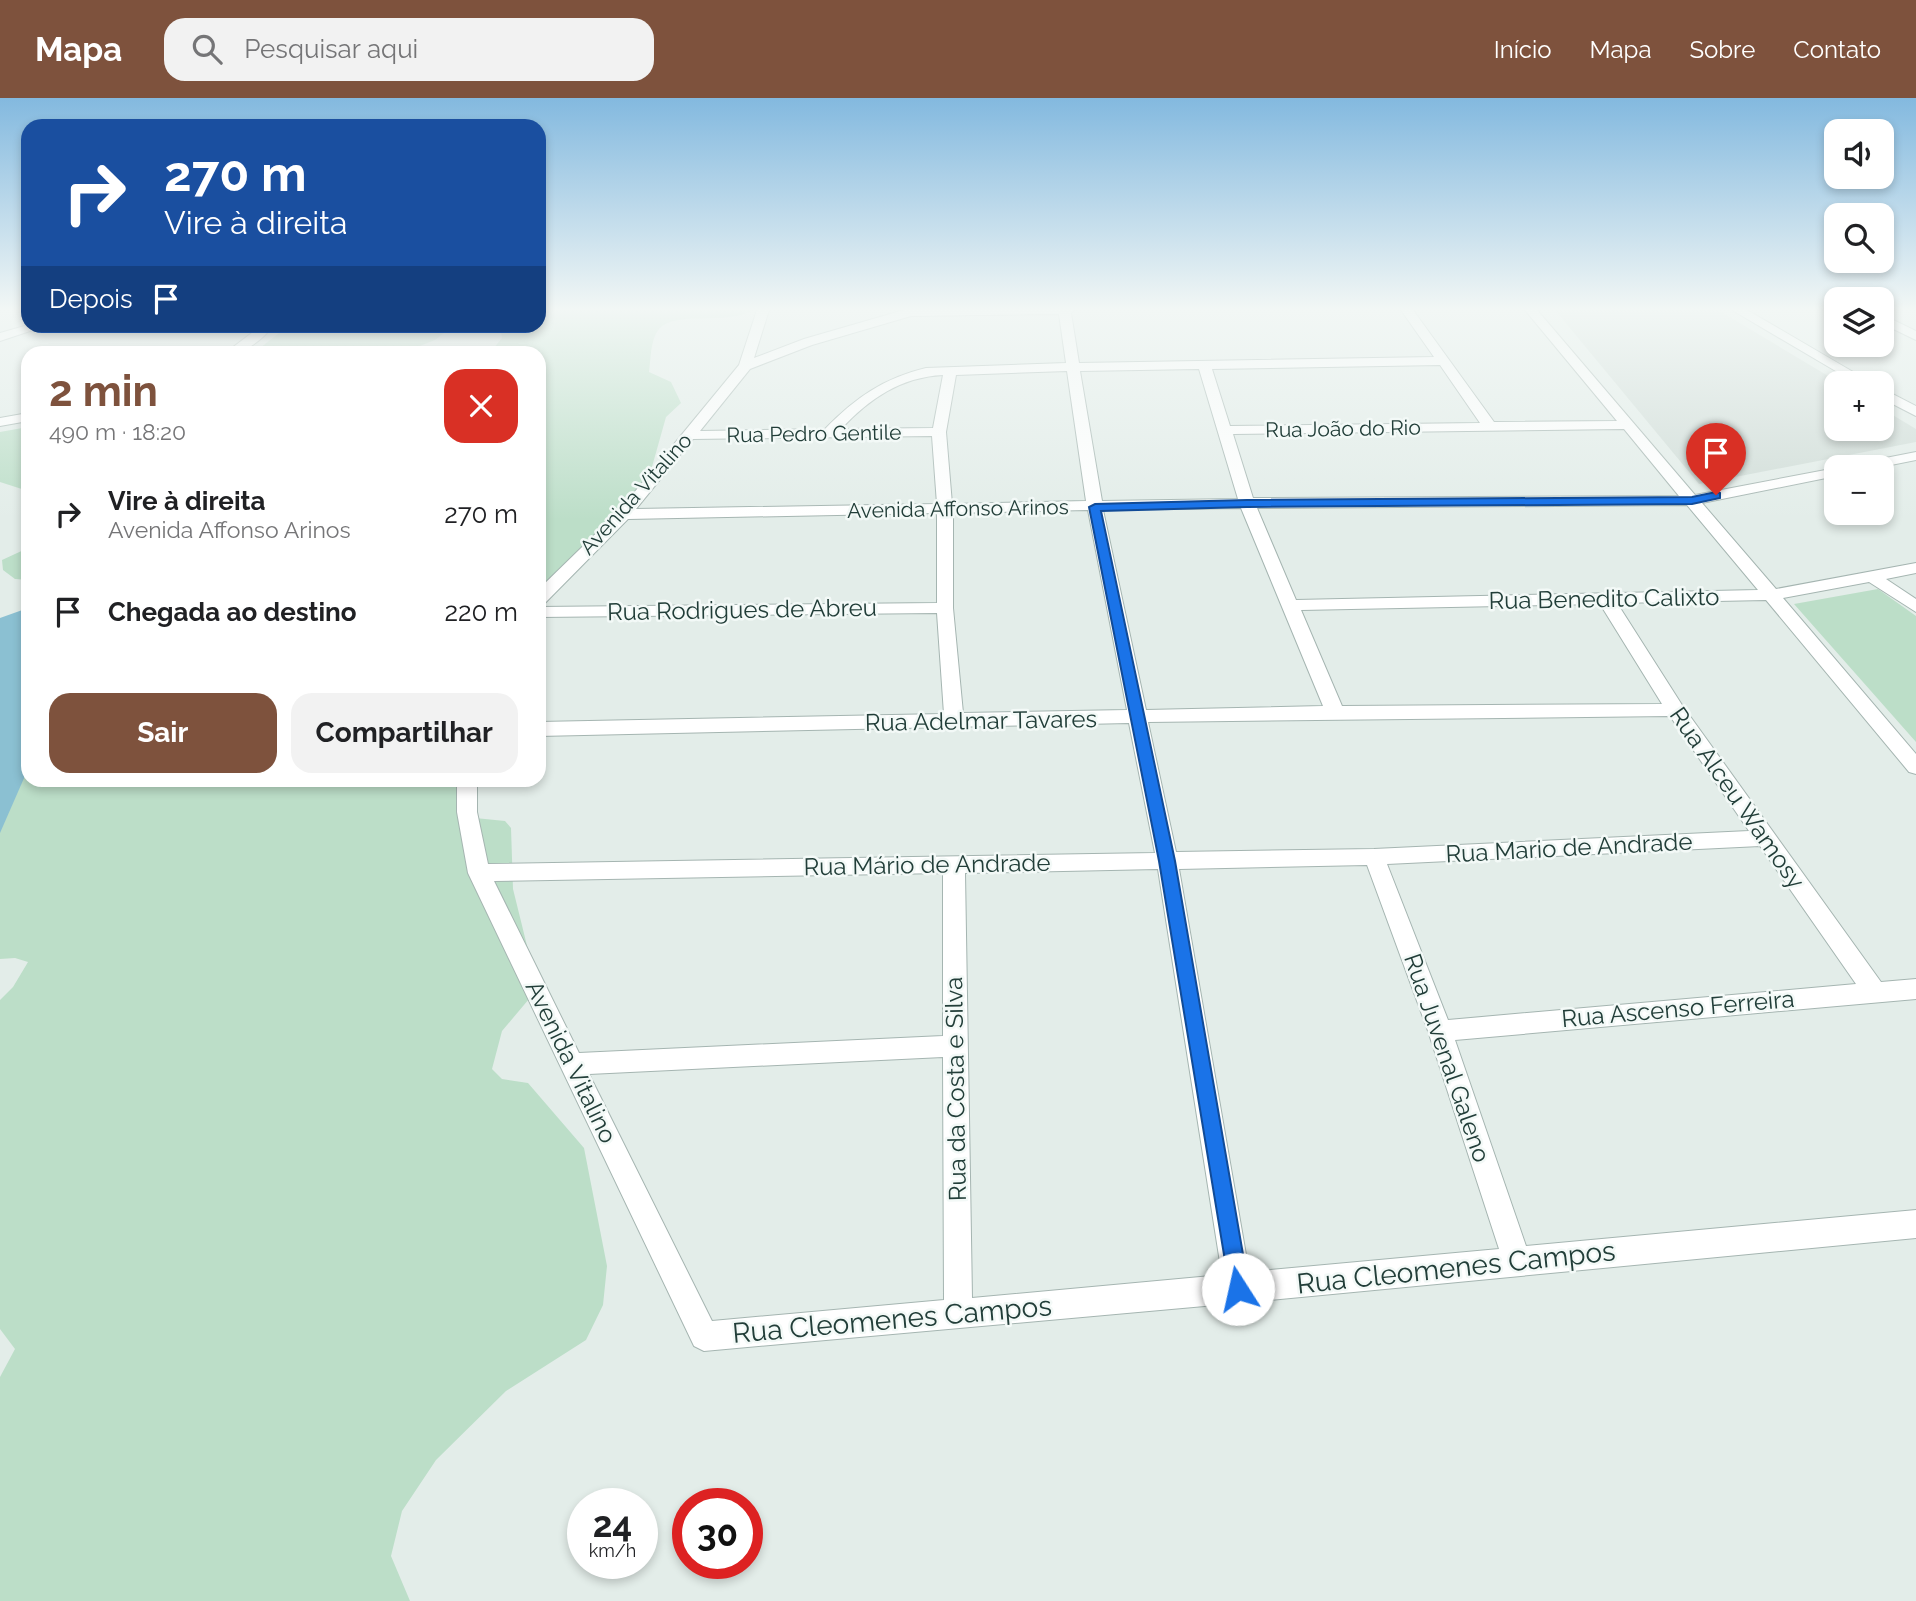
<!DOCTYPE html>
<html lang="pt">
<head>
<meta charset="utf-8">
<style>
	body { margin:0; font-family:Raleway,sans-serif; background:#f2f2f2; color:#202124; height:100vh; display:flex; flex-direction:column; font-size:26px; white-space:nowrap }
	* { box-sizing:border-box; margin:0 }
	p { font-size:23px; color:#757577 }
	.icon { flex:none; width:38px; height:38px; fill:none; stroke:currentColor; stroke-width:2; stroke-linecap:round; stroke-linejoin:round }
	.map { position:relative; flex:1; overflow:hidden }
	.drawer { position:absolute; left:21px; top:248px; width:525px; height:441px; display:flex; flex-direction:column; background:#fff; border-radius:21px; box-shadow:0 4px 10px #0003 }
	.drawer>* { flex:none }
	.top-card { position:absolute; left:21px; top:21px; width:525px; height:214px; border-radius:21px; box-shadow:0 4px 10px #0003; background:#1a4fa0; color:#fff; overflow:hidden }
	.controls { position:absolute; left:1824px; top:21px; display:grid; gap:14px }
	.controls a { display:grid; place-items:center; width:70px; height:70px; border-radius:14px; background:#fff; box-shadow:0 4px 10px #0003; font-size:35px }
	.speed { position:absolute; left:567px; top:1390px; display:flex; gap:14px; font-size:35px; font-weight:700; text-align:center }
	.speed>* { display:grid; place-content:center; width:91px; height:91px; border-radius:50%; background:#fff; box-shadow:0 4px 10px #0003; line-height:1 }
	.speed small { font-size:18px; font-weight:400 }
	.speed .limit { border:10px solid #d22; background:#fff; color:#111 }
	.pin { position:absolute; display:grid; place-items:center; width:60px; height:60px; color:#fff; margin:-72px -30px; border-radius:50% 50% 50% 0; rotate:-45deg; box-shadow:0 0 7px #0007 }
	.pin .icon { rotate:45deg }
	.me { position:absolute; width:77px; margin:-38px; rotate:350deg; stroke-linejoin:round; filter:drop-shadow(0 0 5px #0008) }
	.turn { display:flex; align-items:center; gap:24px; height:147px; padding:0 28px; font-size:32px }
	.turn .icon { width:91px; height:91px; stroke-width:2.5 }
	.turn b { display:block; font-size:49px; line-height:60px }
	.then { display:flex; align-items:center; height:66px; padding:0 28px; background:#0003; gap:14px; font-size:26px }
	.round { display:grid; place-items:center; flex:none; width:74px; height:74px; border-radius:21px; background:#f2f2f2 }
	.headline { display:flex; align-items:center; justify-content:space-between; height:119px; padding:0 28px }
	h1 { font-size:42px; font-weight:700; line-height:52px; color:#7e523d }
	.action { display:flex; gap:14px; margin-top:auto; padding:14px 28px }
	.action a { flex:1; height:80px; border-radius:21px; background:#7e523d; color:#fff; font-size:28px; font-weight:700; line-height:80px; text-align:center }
	.action a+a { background:#f2f2f2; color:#202124 }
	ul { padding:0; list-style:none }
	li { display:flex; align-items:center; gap:21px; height:98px; padding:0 28px }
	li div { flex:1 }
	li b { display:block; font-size:26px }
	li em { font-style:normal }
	header { display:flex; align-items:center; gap:42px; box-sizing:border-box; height:98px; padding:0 35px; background:#7e523d; color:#fff }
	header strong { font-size:33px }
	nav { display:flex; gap:38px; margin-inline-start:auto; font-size:24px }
	.search { width:490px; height:63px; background:#f2f2f2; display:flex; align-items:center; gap:18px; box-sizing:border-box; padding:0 24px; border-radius:21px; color:#757577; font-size:26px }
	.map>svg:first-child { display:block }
	.built { fill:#d1ddd8 }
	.green { fill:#bcdec8 }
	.water { fill:#8bc0d2 }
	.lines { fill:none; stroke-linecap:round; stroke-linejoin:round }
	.minor-casing { stroke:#a5b5b1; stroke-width:2 }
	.minor { fill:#fff; fill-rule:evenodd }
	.route { fill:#1a73e8; stroke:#114b97; stroke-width:2 }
	.labels { text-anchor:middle; stroke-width:5; stroke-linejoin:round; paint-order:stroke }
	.far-street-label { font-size:21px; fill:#223e39; stroke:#f3f9f7 }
	.street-label { font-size:24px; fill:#223e39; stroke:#f3f9f7 }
	.near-street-label { font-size:28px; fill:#223e39; stroke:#f3f9f7 }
</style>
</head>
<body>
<header>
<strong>Mapa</strong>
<div class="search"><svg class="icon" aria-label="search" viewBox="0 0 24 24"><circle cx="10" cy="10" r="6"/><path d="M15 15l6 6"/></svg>Pesquisar aqui</div>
<nav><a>Início</a><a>Mapa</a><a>Sobre</a><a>Contato</a></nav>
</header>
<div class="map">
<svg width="1916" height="1503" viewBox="0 0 1916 1503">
	<rect width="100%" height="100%" fill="#e3ede9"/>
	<path class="built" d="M 1555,212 L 1718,212 L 1840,285 L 1836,285 L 1836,331 L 1881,331 L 1881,310 L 1916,331 L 1916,344 L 1699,386 Z"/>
	<path class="green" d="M 539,212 L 753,212 C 727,228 675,212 659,231 C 650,242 651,261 649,274 L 671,284 L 681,305 L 666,319 L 648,383 L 539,495 L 539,256 L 489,256 L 502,240 L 500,228 L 539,228 Z
		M 288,228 L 453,228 L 435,242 L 402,255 L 260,255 L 260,250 Z
		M 28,329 L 28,393 L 0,384 L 0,334 Z
		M 28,450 L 28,482 L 15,481 L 3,472 L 2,462 Z
		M 1878,491 L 1916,518 L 1916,644 L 1794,506 Z
		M 28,647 L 28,682 L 461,683 L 475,720 L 505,723 L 511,730 L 513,791 L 533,872 L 529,901 L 502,933 L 492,971 L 502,981 L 528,985 L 584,1050 L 607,1168 L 603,1207 L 586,1242 L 506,1293 L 436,1362 L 402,1413 L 391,1458 L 410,1503 L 0,1503 L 0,1279 L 15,1251 L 0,1231 L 0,902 L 13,889 L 28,864 L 15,860 L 0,861 L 0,669 Z"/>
	<path class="water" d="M 28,510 L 28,671 L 0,735 L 0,520 Z"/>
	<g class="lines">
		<g class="minor-casing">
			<path id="minor" d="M 757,212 L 769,212 L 754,260 L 804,241 L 904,212 L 1075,212 L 1071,215 L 1079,265 L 1434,259 L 1401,212 L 1413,212 L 1494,324 L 1617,323 L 1525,212 L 1537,212 L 1695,397 L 1836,370 L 1836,378 L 1702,405 L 1776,491 L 1916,465 L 1916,475 L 1886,481 L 1916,501 L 1916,514 L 1869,484 L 1783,500 L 1916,656 L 1916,676 L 1909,674 L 1766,502 L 1617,505 L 1682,607 L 1881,884 L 1916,881 L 1916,901 L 1455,942 L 1526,1148 L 1916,1112 L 1916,1140 L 1238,1205 L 704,1253 L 694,1248 L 468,775 L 457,714 L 457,682 L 477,682 L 477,714 L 488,766 L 1155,755 L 1129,625 L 539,638 L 539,624 L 944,616 L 937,515 L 539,519 L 539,509 L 937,505 L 937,415 L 628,421 L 545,505 L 539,506 L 539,491 L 619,413 L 739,267 ZM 1059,216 L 1066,265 L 926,270 C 884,280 855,300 825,331 L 700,333 L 750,271 L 812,247 L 911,218 ZM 1440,267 L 1480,325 L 1230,328 L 1212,271 ZM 1199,271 L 1238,401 L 1102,403 L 1080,273 ZM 1067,273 L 1086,403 L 952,406 L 946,334 L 956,277 ZM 943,277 L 933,330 L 841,331 C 869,301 901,279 943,277 ZM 1624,331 L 1679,398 L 1253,400 L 1233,336 ZM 932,338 L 937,406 L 636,411 L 693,341 ZM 1687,407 L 1758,492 L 1296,502 L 1257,410 ZM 1241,410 L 1323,608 L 1146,612 L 1103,412 ZM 1088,412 L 1127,612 L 963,615 L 953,510 L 953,415 ZM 1600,506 L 1662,606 L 1342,608 L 1301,512 ZM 1670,618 L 1749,733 L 1374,751 L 1176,754 L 1148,624 ZM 1760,748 L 1856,886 L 1448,922 L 1387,766 ZM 1367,767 L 1428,933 L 1499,1151 L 1249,1174 L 1179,771 ZM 1158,771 L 1222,1177 L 972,1200 L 965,775 ZM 943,775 L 943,938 L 579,955 L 494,783 ZM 943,959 L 944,1202 L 712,1223 L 589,976 Z
				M 1732,212 L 1747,212 L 1872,285 L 1856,285 Z
				M 1881,216 L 1916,233 L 1916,242 L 1881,225 Z
				M 28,227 L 45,228 L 0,243 L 0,235 Z
				M 261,228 L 273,228 C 260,244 244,256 224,256 Z
				M 1881,290 L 1916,308 L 1916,318 L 1881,300 Z
				M 28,315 L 28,323 L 0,328 L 0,320 Z
				M 1916,354 L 1916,362 L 1881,369 L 1853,369 L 1860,365 Z"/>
		</g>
		<use href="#minor" class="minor"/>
	</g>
	<linearGradient id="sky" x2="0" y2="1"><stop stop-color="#83b9df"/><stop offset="0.5" stop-color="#f2f7f5"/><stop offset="1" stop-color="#f2f7f5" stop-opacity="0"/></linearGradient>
	<rect width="1916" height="422" fill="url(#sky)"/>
	<path class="route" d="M 1716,394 L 1720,395 L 1720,400 L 1692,406 L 1247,409 L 1101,413 L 1175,763 L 1249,1191 L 1246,1199 L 1238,1202 L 1231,1199 L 1159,763 L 1089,409 L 1095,406 L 1247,402 L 1692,399 Z"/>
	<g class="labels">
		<g class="far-street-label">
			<text transform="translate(1343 331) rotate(-1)" y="7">Rua João do Rio</text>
			<text transform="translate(814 336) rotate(-1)" y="7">Rua Pedro Gentile</text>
			<text transform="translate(636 396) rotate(-48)" y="7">Avenida Vitalino</text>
			<text transform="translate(958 411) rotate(-1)" y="7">Avenida Affonso Arinos</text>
		</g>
		<g class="street-label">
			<text transform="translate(1604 501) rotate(-1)" y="8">Rua Benedito Calixto</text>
			<text transform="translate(742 512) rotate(-1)" y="8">Rua Rodrigues de Abreu</text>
			<text transform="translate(981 623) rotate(-1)" y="8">Rua Adelmar Tavares</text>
			<text transform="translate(1737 700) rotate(55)" y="8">Rua Alceu Wamosy</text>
			<text transform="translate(1569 750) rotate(-3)" y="8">Rua Mario de Andrade</text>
			<text transform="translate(927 767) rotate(-1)" y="8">Rua Mário de Andrade</text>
			<text transform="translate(1678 911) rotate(-5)" y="8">Rua Ascenso Ferreira</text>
			<text transform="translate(1447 960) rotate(71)" y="8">Rua Juvenal Galeno</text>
			<text transform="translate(571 964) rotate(64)" y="8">Avenida Vitalino</text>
			<text transform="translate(956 991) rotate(-91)" y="8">Rua da Costa e Silva</text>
		</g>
		<g class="near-street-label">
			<text transform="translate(1456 1169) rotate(-6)" y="10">Rua Cleomenes Campos</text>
			<text transform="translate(892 1221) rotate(-5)" y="10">Rua Cleomenes Campos</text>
		</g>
	</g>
</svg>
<div class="controls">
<a><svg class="icon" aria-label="sound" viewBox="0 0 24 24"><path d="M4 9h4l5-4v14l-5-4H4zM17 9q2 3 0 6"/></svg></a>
<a><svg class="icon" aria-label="search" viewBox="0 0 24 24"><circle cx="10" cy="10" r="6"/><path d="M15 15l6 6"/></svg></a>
<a><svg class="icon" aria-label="layers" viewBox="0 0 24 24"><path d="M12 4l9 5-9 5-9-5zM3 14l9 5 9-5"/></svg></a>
<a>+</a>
<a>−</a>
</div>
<div class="speed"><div>24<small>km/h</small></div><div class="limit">30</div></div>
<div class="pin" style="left:1716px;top:397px;background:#d93025"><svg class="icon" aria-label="arrive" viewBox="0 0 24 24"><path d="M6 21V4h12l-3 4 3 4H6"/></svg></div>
<svg class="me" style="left:1238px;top:1191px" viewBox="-20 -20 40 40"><circle r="19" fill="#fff"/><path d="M0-13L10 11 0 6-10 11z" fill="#1a73e8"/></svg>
<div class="top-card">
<div class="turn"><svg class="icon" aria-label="right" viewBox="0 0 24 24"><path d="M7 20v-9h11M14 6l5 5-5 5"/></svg><div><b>270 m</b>Vire à direita</div></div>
<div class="then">Depois<svg class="icon" aria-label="arrive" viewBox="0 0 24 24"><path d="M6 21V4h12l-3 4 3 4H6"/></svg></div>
</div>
<section class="drawer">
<div class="headline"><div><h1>2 min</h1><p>490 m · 18:20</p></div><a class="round" style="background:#d93025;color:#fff"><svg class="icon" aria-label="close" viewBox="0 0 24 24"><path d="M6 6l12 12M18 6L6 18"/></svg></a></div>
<ul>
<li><svg class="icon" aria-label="right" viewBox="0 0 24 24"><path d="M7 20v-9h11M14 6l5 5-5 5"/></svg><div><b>Vire à direita</b><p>Avenida Affonso Arinos</p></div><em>270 m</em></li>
<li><svg class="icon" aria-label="arrive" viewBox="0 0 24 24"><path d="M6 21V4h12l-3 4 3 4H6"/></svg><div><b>Chegada ao destino</b></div><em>220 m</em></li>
</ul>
<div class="action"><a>Sair</a><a>Compartilhar</a></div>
</section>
</div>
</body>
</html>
